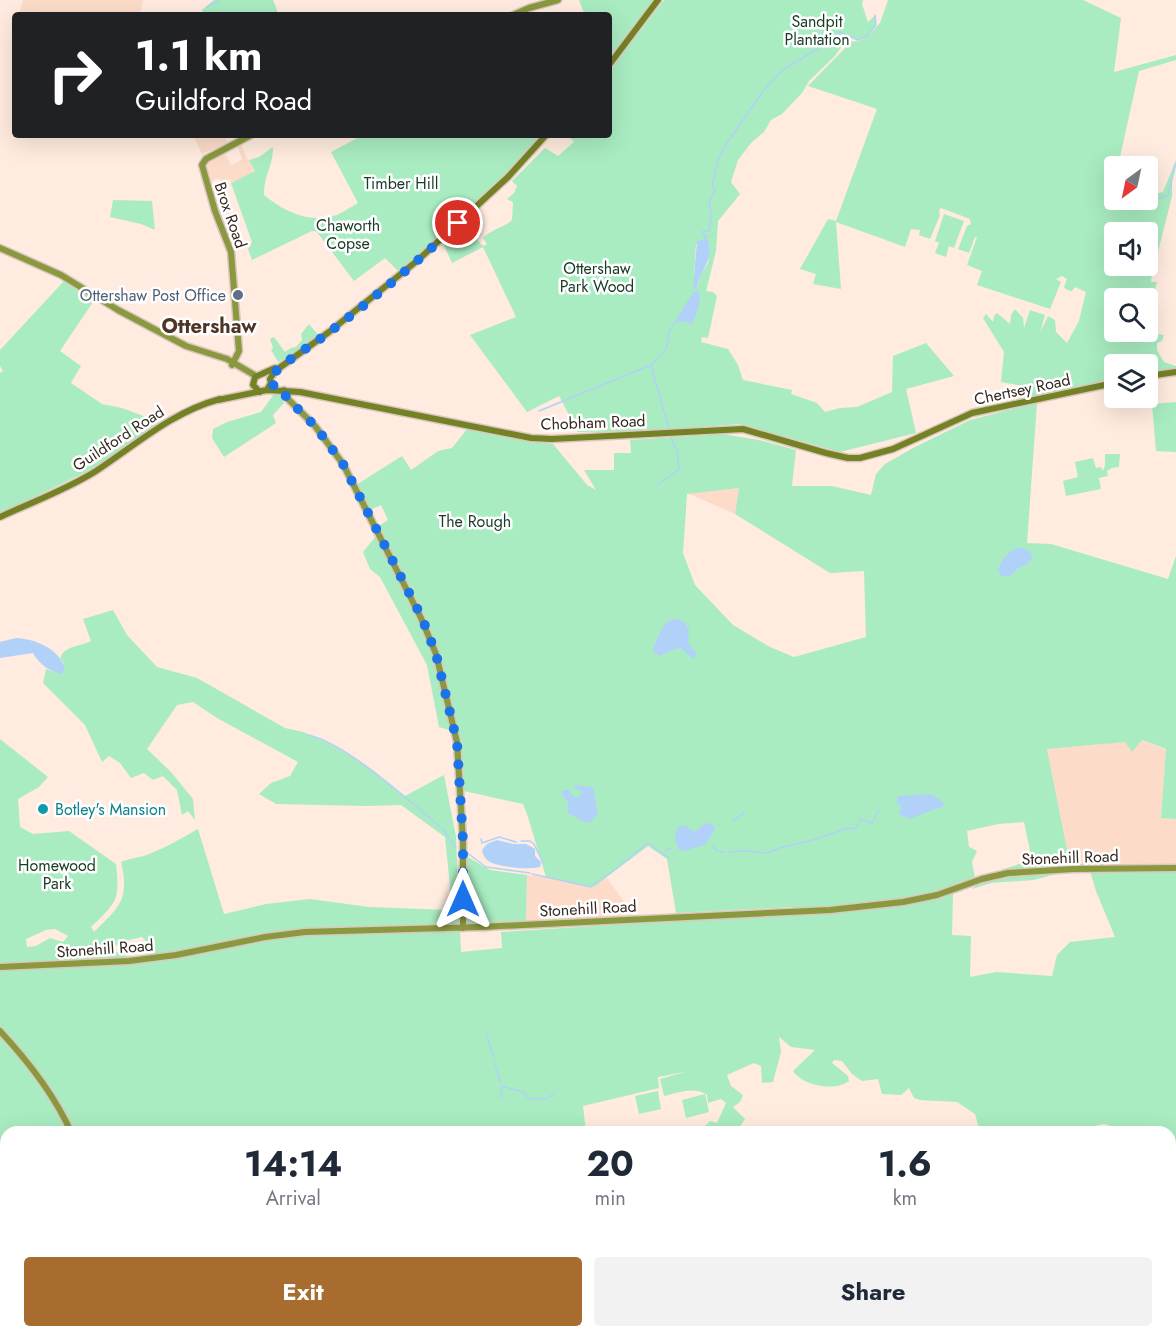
<!DOCTYPE html>
<html lang="en">
<head>
<meta charset="utf-8">
<style>
	body { margin:0; font-family:Jost,sans-serif; background:#f2f2f3; color:#1f2937; height:100vh; display:flex; flex-direction:column; font-size:22px; white-space:nowrap }
	* { box-sizing:border-box; margin:0 }
	p { font-size:20px; color:#747a83 }
	.icon { flex:none; width:33px; height:33px; fill:none; stroke:currentColor; stroke-width:2; stroke-linecap:round; stroke-linejoin:round }
	.map { position:relative; flex:1; overflow:hidden }
	.sheet { position:absolute; left:0px; top:1126px; width:1176px; height:212px; display:flex; flex-direction:column; background:#fff; border-radius:18px 18px 0 0; box-shadow:0 6px 24px #0002 }
	.sheet>* { flex:none }
	.banner { position:absolute; left:12px; top:12px; width:600px; height:126px; border-radius:6px; box-shadow:0 6px 24px #0002; background:#202124; color:#fff; overflow:hidden }
	.needle { width:39px; rotate:213deg }
	.controls { position:absolute; left:1104px; top:156px; display:grid; gap:12px }
	.controls a { display:grid; place-items:center; width:54px; height:54px; border-radius:6px; background:#fff; box-shadow:0 6px 24px #0002; font-size:30px }
	.pin { position:absolute; display:grid; place-items:center; width:51px; height:51px; color:#fff; margin:-26px; border:3px solid #fff; border-radius:50%; box-shadow:0 2px 6px #0007 }
	.me { position:absolute; width:66px; margin:-33px; rotate:0deg; stroke-linejoin:round; filter:drop-shadow(0 0 4px #0008) }
	.turn { display:flex; align-items:center; gap:21px; height:126px; padding:0 24px; font-size:27px }
	.turn .icon { width:78px; height:78px; stroke-width:2.5 }
	.turn b { display:block; font-size:42px; line-height:51px }
	.eta { display:flex; justify-content:space-evenly; align-items:center; height:102px; text-align:center }
	.eta b { font-size:36px; font-weight:700; line-height:42px }
	.action { display:flex; gap:12px; margin-top:auto; padding:12px 24px }
	.action a { flex:1; height:69px; border-radius:6px; background:#a76c2e; color:#fff; font-size:24px; font-weight:700; line-height:69px; text-align:center }
	.action a+a { background:#f2f2f3; color:#1f2937 }
	.map>svg:first-child { display:block }
	.built { fill:#fcdcc9 }
	.green { fill:#a9ecc1; fill-rule:evenodd }
	.water { fill:#b2d1f9 }
	.lines { fill:none; stroke-linecap:round; stroke-linejoin:round }
	.stream { stroke:#b2d1f9; stroke-width:1.5 }
	.secondary-casing { stroke:#dbc8bd; stroke-width:9 }
	.primary-casing { stroke:#dbc8bd; stroke-width:9 }
	.secondary { stroke:#8a983f; stroke-width:6 }
	.primary { stroke:#748125; stroke-width:6 }
	.route { stroke:#1a73e8; stroke-width:10; stroke-dasharray:0 18 }
	.service-dot { fill:#5c6f8a; stroke:#fff; stroke-width:2 }
	.culture-dot { fill:#0f9aa8; stroke:#fff; stroke-width:2 }
	.labels { text-anchor:middle; stroke-width:5; stroke-linejoin:round; paint-order:stroke }
	.park-label { font-size:16px; fill:#173b26; stroke:#fff }
	.street-label { font-size:16px; fill:#352922; stroke:#fff }
	.service-label { font-size:16px; fill:#4e5e75; stroke:#fff; text-anchor:end }
	.culture-label { font-size:16px; fill:#0d838f; stroke:#fff; text-anchor:start }
	.quarter-label { font-size:20px; font-weight:bold; fill:#4d3425; stroke:#fff }
</style>
</head>
<body>
<div class="map">
<svg width="1176" height="1337" viewBox="0 0 1176 1337">
	<rect width="100%" height="100%" fill="#ffebdf"/>
	<path class="built" d="M 23,0 L 143,0 L 140,15 L 19,15 Z
		M 193,135 L 224,135 L 228,143 L 202,154 Z
		M 241,144 L 247,159 L 249,160 L 255,171 L 231,183 L 230,179 L 221,182 L 219,178 L 209,182 L 205,169 L 206,164 L 210,160 L 225,153 L 231,165 L 234,164 L 242,159 L 238,147 Z
		M 740,488 L 735,514 L 687,493 Z
		M 1142,740 L 1166,750 L 1161,818 L 1176,819 L 1176,866 L 1070,864 L 1047,749 Z
		M 527,875 L 546,877 L 591,887 L 606,877 L 635,916 L 526,921 Z"/>
	<path class="green" d="M 214,0 L 273,0 L 279,15 L 205,15 L 202,10 Z
		M 579,0 L 654,0 L 609,61 L 609,15 L 585,15 Z
		M 664,0 L 863,0 L 862,4 L 868,22 L 875,15 L 876,25 L 869,35 L 880,23 L 888,0 L 1083,0 L 1121,18 L 1114,72 L 1176,55 L 1176,60 L 1139,71 L 1118,166 L 1114,166 L 1113,190 L 1114,200 L 1148,200 L 1148,195 L 1163,192 L 1176,160 L 1172,181 L 1172,196 L 1151,280 L 1151,282 L 1157,282 L 1148,317 L 1148,298 L 1114,298 L 1114,332 L 1144,332 L 1164,335 L 1162,341 L 1157,343 L 1157,350 L 1164,362 L 1176,366 L 1176,371 L 1148,373 L 1148,364 L 1114,364 L 1114,380 L 1020,399 L 1023,386 L 1001,382 L 1004,352 L 983,318 L 986,314 L 993,322 L 994,316 L 997,313 L 1010,324 L 1011,315 L 1015,309 L 1023,318 L 1024,328 L 1030,310 L 1045,315 L 1040,333 L 1048,316 L 1055,320 L 1056,332 L 1067,343 L 1079,321 L 1086,292 L 1075,287 L 1072,291 L 1067,290 L 1064,287 L 1067,279 L 1062,276 L 1056,279 L 1061,282 L 1050,309 L 977,285 L 982,271 L 967,265 L 977,237 L 975,237 L 969,253 L 958,249 L 967,226 L 971,224 L 970,219 L 941,208 L 939,210 L 940,215 L 930,239 L 919,235 L 920,230 L 911,229 L 905,247 L 836,222 L 841,289 L 813,284 L 816,274 L 800,269 L 828,219 L 836,221 L 877,109 L 808,86 L 851,42 L 861,40 L 865,38 L 858,40 L 849,36 L 835,56 L 809,81 L 802,93 L 782,114 L 771,120 L 764,132 L 751,143 L 738,160 L 731,182 L 740,194 L 718,221 L 716,251 L 706,291 L 713,292 L 717,296 L 708,338 L 702,337 L 701,342 L 728,349 L 738,365 L 743,380 L 792,390 L 791,394 L 817,403 L 825,412 L 840,408 L 857,407 L 892,392 L 893,356 L 926,343 L 954,376 L 906,389 L 916,433 L 840,452 L 739,424 L 652,431 L 578,432 L 559,396 L 527,412 L 470,335 L 516,317 L 483,247 L 452,263 L 443,243 L 467,219 L 464,226 L 483,246 L 487,244 L 483,238 C 491,229 503,228 512,220 L 513,202 L 507,199 L 514,193 L 517,186 L 512,181 L 545,148 L 558,156 L 574,142 L 567,135 L 609,135 L 609,72 ZM 1114,232 L 1148,232 L 1148,266 L 1114,266 ZM 696,244 L 710,245 L 708,263 L 700,276 L 697,289 L 694,278 Z
		M 363,135 L 543,135 L 513,170 L 467,211 L 453,198 L 442,210 L 455,223 L 428,248 L 399,272 L 385,258 L 354,281 L 317,232 L 312,231 L 252,260 L 248,249 L 252,242 L 231,183 L 255,171 L 249,160 L 259,157 L 273,147 C 273,167 264,174 264,195 C 284,211 306,223 333,216 C 342,214 350,207 358,203 L 331,152 Z
		M 113,200 L 152,201 L 155,230 L 141,224 L 110,217 Z
		M 944,214 L 964,221 L 954,248 L 949,246 L 946,257 L 935,253 L 939,243 L 935,241 Z
		M 64,281 L 95,299 L 60,351 L 81,366 L 71,383 L 102,404 L 122,408 L 159,422 L 94,468 L 0,514 L 0,373 L 3,371 L 0,366 L 0,350 Z
		M 309,324 L 320,337 L 293,355 L 278,362 L 271,350 L 273,348 L 270,339 L 274,337 L 285,352 L 291,348 L 296,347 L 302,340 L 301,334 Z
		M 279,392 L 284,403 L 273,415 L 276,423 L 224,457 L 212,438 L 213,429 L 227,422 L 261,412 L 274,394 Z
		M 1176,402 L 1176,452 L 1156,451 L 1152,404 Z
		M 1037,403 L 1027,543 L 1051,544 L 1168,579 L 1176,556 L 1176,819 L 1161,818 L 1166,749 L 1142,740 L 1132,752 L 1125,742 L 1047,749 L 1070,864 L 1176,867 L 1176,1337 L 1000,1337 L 1009,1332 L 1170,1332 L 1170,1132 L 1130,1132 L 1104,1124 L 1065,1132 L 980,1132 L 975,1114 L 957,1102 L 920,1100 L 914,1098 L 909,1088 L 901,1095 L 882,1094 L 878,1079 L 862,1081 L 852,1074 L 842,1061 L 834,1060 L 832,1063 L 848,1076 L 849,1081 C 835,1092 803,1086 793,1071 L 815,1050 L 791,1047 L 779,1037 L 781,1052 L 773,1082 L 762,1083 L 761,1066 L 754,1063 L 727,1075 L 731,1086 L 743,1095 L 740,1102 L 733,1107 L 745,1119 L 736,1132 L 707,1132 L 703,1128 L 710,1121 L 717,1123 L 726,1103 L 721,1099 L 708,1103 L 707,1095 C 694,1086 678,1093 664,1096 L 660,1079 L 684,1072 L 658,1077 L 659,1088 L 583,1106 L 586,1132 L 6,1132 L 6,1332 L 11,1332 L 12,1337 L 0,1337 L 0,739 L 48,777 L 39,787 L 18,799 L 20,827 L 33,834 L 69,831 L 116,864 C 120,900 117,902 91,927 L 94,932 C 119,907 130,900 121,862 C 130,858 140,858 149,854 C 167,847 182,838 198,829 L 224,914 L 266,904 L 310,899 L 369,907 L 448,910 L 451,896 L 445,837 L 401,805 L 368,806 L 276,804 L 259,794 L 271,783 L 290,776 L 298,762 L 217,718 L 193,702 L 177,705 L 147,749 L 171,772 L 193,799 L 195,820 L 188,811 L 182,815 L 177,790 L 163,776 L 153,780 L 144,773 L 131,778 L 120,763 L 109,756 L 102,762 L 85,725 L 43,683 L 46,669 L 57,673 L 64,664 L 60,658 C 66,645 79,647 91,641 L 83,619 L 113,610 L 127,635 L 157,667 L 197,678 L 285,728 L 303,732 L 328,743 L 358,760 L 405,796 L 444,775 L 456,837 L 461,952 L 502,948 L 501,932 L 723,918 L 795,916 L 792,907 L 676,913 L 667,859 L 648,846 L 595,886 L 591,887 L 546,877 L 527,814 L 523,804 L 464,791 L 460,744 L 438,655 L 377,527 L 388,520 L 381,505 L 368,511 L 356,485 L 402,456 L 411,470 L 438,451 L 452,448 L 468,428 L 526,440 L 553,444 L 587,485 L 596,490 L 584,470 L 614,470 L 614,453 L 631,453 L 630,440 L 723,434 L 759,440 L 796,450 L 792,486 L 832,486 L 871,495 L 876,474 L 885,464 L 913,448 L 970,420 ZM 739,488 L 735,514 L 830,573 L 864,571 L 866,637 L 794,657 L 770,647 L 733,625 L 695,585 L 683,553 L 687,494 ZM 1024,822 L 1032,860 L 991,873 L 972,889 L 991,883 L 1034,880 L 1064,872 L 1090,871 L 1096,891 L 1115,937 L 1070,942 L 1057,955 L 1052,976 L 996,972 L 970,977 L 971,936 L 952,935 L 953,894 L 967,889 L 975,878 L 972,862 L 977,851 L 969,847 L 967,831 L 998,824 ZM 55,929 L 68,936 L 63,942 L 50,938 L 36,946 L 27,947 L 26,939 L 46,930 ZM 142,937 L 149,944 L 146,956 L 126,956 L 110,949 L 124,941 Z
		M 1105,454 L 1120,454 L 1119,467 L 1112,468 L 1107,471 L 1108,476 L 1099,478 L 1101,489 L 1066,496 L 1063,481 L 1078,477 L 1075,462 L 1093,458 L 1096,468 L 1101,467 L 1103,471 L 1105,465 Z
		M 376,536 L 420,622 L 437,667 L 452,731 L 439,727 L 427,665 L 380,577 L 370,569 L 363,552 Z
		M 466,856 L 490,870 L 527,875 L 526,921 L 466,924 Z
		M 658,1091 L 661,1109 L 639,1114 L 635,1096 Z
		M 705,1094 L 709,1112 L 686,1118 L 682,1100 Z
		M 87,1332 L 189,1332 L 187,1337 L 98,1337 L 96,1332 L 87,1337 Z
		M 244,1332 L 942,1332 L 953,1337 L 244,1337 Z"/>
	<path class="water" d="M 705,239 L 709,242 C 713,264 699,269 697,289 L 693,289 L 697,241 Z
		M 694,291 L 699,292 C 702,303 696,314 692,324 L 683,321 L 674,323 Z
		M 1016,548 C 1024,547 1032,550 1032,559 L 1027,564 L 1017,569 L 1009,577 L 1002,576 L 998,572 C 999,561 1007,554 1016,548 Z
		M 677,619 L 684,622 L 689,629 L 688,643 L 696,652 L 695,658 L 692,658 L 681,648 L 672,650 L 660,656 L 653,652 C 653,646 663,624 668,621 C 671,620 674,619 677,619 Z
		M 16,638 C 35,639 58,648 65,668 L 63,674 C 51,673 38,663 33,653 L 0,658 L 0,642 Z
		M 577,785 L 593,787 L 598,814 L 591,822 L 584,822 L 568,813 L 568,802 L 561,793 L 563,790 L 569,790 L 574,797 L 579,798 L 582,791 L 573,788 Z
		M 930,794 L 942,801 L 944,806 L 909,819 L 899,814 L 901,806 L 896,801 L 899,796 Z
		M 706,823 L 712,824 L 715,829 L 705,845 L 683,851 L 678,849 L 675,838 L 678,826 L 686,826 L 694,832 Z
		M 497,840 L 513,844 L 526,844 L 535,849 L 535,856 L 541,862 L 540,867 C 531,870 499,867 490,862 C 485,859 483,855 482,850 L 487,844 Z"/>
	<g class="lines">
		<path class="stream" d="M 207,7 L 219,0
			M 1154,200 L 1168,195 L 1176,163
			M 705,239 L 707,236 L 702,235 L 703,231 L 709,231 L 712,215 L 709,203 L 715,190 L 712,186 L 718,160 L 727,143 L 761,94 L 781,71 L 817,49 L 840,32 L 858,40 L 867,36 L 876,25 L 875,15
			M 651,366 L 669,429
			M 539,411 L 651,365 L 666,349 L 669,333 L 674,323
			M 658,485 L 679,469 L 677,449 L 674,446 L 671,436
			M 308,735 C 346,743 408,800 439,826
			M 733,820 L 744,813
			M 442,827 L 449,838
			M 481,839 L 482,843 L 499,837 L 516,842
			M 451,841 L 456,847
			M 521,841 L 530,841 L 534,844 L 543,863
			M 712,846 L 718,851 L 725,852
			M 666,850 L 671,848
			M 466,852 L 486,867 L 530,873
			M 729,852 L 746,851 L 768,853 L 780,848 L 816,839 L 845,829 L 856,828 L 861,819 L 872,823 L 879,810
			M 619,866 L 648,843 L 669,858
			M 532,874 L 591,887 L 618,867
			M 486,1034 L 487,1039
			M 488,1040 L 494,1059
			M 495,1064 L 500,1082
			M 502,1086 L 523,1092 L 529,1099 L 546,1099 L 556,1092
			M 501,1087 L 502,1098
			M 362,1132 L 363,1132
			M 656,1332 L 656,1337"/>
		<g class="secondary-casing">
			<path id="secondary" d="M 513,15 L 529,8 L 558,0
				M 0,248 L 61,275 L 118,310 L 186,346 L 227,359 L 256,376
				M 232,365 L 239,351 L 231,252 L 215,211 L 202,165 L 206,159 L 251,135
				M 284,390 L 286,397 L 315,426 L 343,464 L 421,618 L 436,654 L 457,742 L 463,841 L 463,928
				M 0,967 L 129,961 L 176,955 L 265,937 L 305,932 L 481,927 L 830,910 L 903,902 L 937,895 L 982,879 L 1008,873 L 1073,869 L 1176,868
				M 0,1031 C 28,1061 54,1094 71,1132
				M 82,1332 L 83,1337
				M 200,1332 L 204,1337"/>
		</g>
		<g class="primary-casing">
			<path id="primary" d="M 609,65 L 658,0
				M 1148,376 L 1176,372
				M 267,390 L 300,392 L 531,438 L 552,439 L 743,429 L 826,453 L 848,458 L 860,458 L 893,449 L 972,413 L 1114,383
				M 260,392 L 253,385 L 255,377 L 275,368
				M 218,400 L 267,390 L 271,383 L 270,379 L 275,371 L 329,332 L 418,260 L 508,177 L 546,135
				M 0,517 C 32,502 66,490 96,471 C 137,444 172,412 220,399"/>
		</g>
		<use href="#secondary" class="secondary"/>
		<use href="#primary" class="primary"/>
	</g>
	<g class="lines">
		<path class="route" d="M 458,223 C 417,263 373,299 327,334 C 314,344 275,367 270,379 C 272,386 277,389 284,390 L 286,397 L 315,426 L 343,464 L 422,618 L 436,654 L 457,742 L 463,841 L 463,899"/>
	</g>
	<circle class="service-dot" cx="238" cy="295" r="6"/>
	<circle class="culture-dot" cx="43" cy="809" r="6"/>
	<g class="labels">
		<g class="park-label">
			<text x="817" y="27">Sandpit<tspan x="817" dy="18">Plantation</tspan></text>
			<text x="401" y="189">Timber Hill</text>
			<text x="348" y="231">Chaworth<tspan x="348" dy="18">Copse</tspan></text>
			<text x="597" y="274">Ottershaw<tspan x="597" dy="18">Park Wood</tspan></text>
			<text x="475" y="527">The Rough</text>
			<text x="57" y="871">Homewood<tspan x="57" dy="18">Park</tspan></text>
		</g>
		<g class="street-label">
			<text transform="translate(231 215) rotate(71)" y="6">Brox Road</text>
			<text transform="translate(1022 389) rotate(-12)" y="6">Chertsey Road</text>
			<text transform="translate(593 422) rotate(-2)" y="6">Chobham Road</text>
			<text transform="translate(118 438) rotate(-33)" y="6">Guildford Road</text>
			<text transform="translate(1070 857) rotate(-2)" y="6">Stonehill Road</text>
			<text transform="translate(588 908) rotate(-3)" y="6">Stonehill Road</text>
			<text transform="translate(105 948) rotate(-4)" y="6">Stonehill Road</text>
		</g>
		<g class="service-label">
			<text x="226" y="301">Ottershaw Post Office</text>
		</g>
		<g class="culture-label">
			<text x="55" y="815">Botley's Mansion</text>
		</g>
		<g class="quarter-label">
			<text x="209" y="333">Ottershaw</text>
		</g>
	</g>
</svg>
<div class="controls">
<a><svg class="needle" viewBox="-14 -14 28 28"><path d="M0-13l5 13h-10z" fill="#e53935"/><path d="M0 13l5-13h-10z" fill="#747a83"/></svg></a>
<a><svg class="icon" aria-label="sound" viewBox="0 0 24 24"><path d="M4 9h4l5-4v14l-5-4H4zM17 9q2 3 0 6"/></svg></a>
<a><svg class="icon" aria-label="search" viewBox="0 0 24 24"><circle cx="10" cy="10" r="6"/><path d="M15 15l6 6"/></svg></a>
<a><svg class="icon" aria-label="layers" viewBox="0 0 24 24"><path d="M12 4l9 5-9 5-9-5zM3 14l9 5 9-5"/></svg></a>
</div>
<div class="pin" style="left:458px;top:223px;background:#d93025"><svg class="icon" aria-label="arrive" viewBox="0 0 24 24"><path d="M6 21V4h12l-3 4 3 4H6"/></svg></div>
<svg class="me" style="left:463px;top:899px" viewBox="-20 -20 40 40"><path d="M0-17L14 15 0 8-14 15z" fill="#1a73e8" stroke="#fff" stroke-width="4"/></svg>
<div class="banner">
<div class="turn"><svg class="icon" aria-label="right" viewBox="0 0 24 24"><path d="M7 20v-9h11M14 6l5 5-5 5"/></svg><div><b>1.1 km</b>Guildford Road</div></div>
</div>
<section class="sheet">
<div class="eta">
<div><b>14:14</b><p>Arrival</p></div>
<div><b>20</b><p>min</p></div>
<div><b>1.6</b><p>km</p></div>
</div>
<div class="action"><a>Exit</a><a>Share</a></div>
</section>
</div>
</body>
</html>
